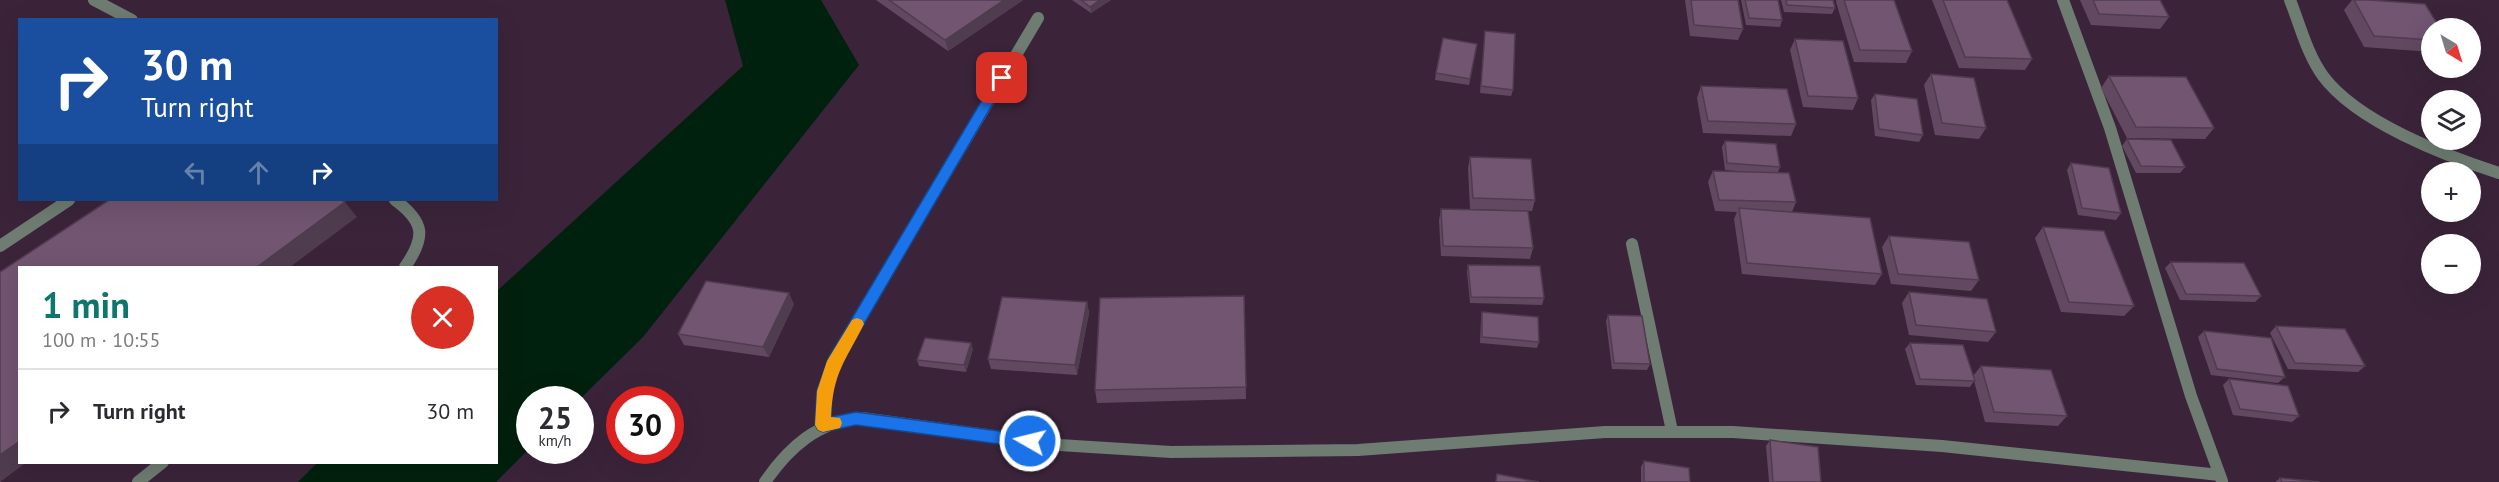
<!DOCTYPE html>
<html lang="en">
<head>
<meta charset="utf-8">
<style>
	body { margin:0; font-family:"PT Sans",sans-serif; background:#f7f7f7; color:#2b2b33; height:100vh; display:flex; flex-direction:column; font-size:22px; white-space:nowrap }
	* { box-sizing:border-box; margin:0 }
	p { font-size:20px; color:#7c7c81 }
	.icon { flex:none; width:33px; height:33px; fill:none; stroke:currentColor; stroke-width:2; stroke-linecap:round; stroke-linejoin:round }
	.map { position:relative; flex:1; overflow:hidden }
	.panel { position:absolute; left:18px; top:266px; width:480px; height:198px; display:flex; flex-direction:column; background:#fff; border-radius:0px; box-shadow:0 6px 24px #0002 }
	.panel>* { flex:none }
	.banner { position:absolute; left:18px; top:18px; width:480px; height:183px; border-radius:0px; box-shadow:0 6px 24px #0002; background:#1a4fa0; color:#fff; overflow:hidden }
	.needle { width:39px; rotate:142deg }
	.fabs { position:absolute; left:2421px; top:18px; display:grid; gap:12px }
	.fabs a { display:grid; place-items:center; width:60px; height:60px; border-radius:50%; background:#fff; box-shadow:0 6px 24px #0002; font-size:30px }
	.speed { position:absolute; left:516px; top:386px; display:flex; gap:12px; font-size:30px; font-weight:700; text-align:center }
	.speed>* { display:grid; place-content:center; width:78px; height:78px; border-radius:50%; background:#fff; box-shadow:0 6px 24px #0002; line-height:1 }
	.speed small { font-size:15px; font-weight:400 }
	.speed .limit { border:9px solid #d22; background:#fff; color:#111 }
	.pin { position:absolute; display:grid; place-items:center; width:51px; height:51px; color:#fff; margin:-26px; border-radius:12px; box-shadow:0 3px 9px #0006 }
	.me { position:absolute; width:66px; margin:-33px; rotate:278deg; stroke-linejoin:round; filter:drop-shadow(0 0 4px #0008) }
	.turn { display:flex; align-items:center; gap:21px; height:126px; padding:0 24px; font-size:27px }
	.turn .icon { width:78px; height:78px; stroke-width:2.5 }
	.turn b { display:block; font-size:42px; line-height:51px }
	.lanes { display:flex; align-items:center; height:57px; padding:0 24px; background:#0003; justify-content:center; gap:30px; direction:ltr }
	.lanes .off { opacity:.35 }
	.round { display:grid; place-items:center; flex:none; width:63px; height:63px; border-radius:32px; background:#f7f7f7 }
	.headline { display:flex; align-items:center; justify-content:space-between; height:102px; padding:0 24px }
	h1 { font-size:36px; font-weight:600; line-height:45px; color:#0f766e }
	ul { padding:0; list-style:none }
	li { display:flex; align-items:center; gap:18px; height:84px; padding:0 24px; border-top:2px solid #e1e1e2 }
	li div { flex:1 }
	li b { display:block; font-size:22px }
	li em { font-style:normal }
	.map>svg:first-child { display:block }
	.water { fill:#00210d }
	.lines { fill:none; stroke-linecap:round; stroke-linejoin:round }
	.lane { stroke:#6e7c72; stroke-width:12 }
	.street { stroke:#6e7c72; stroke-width:12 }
	.wall { fill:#624961 }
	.shaded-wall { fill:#503c4f }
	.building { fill:#725571; stroke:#503c4f; stroke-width:1.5 }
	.route { fill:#1a73e8; stroke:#114b97; stroke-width:1.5 }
	.slow { fill:#f59e0b }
</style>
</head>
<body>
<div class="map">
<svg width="2499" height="482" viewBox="0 0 2499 482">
	<rect width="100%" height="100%" fill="#3b243a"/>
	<path class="water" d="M 725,0 L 821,0 L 859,65 L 643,337 L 580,399 L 530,399 L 529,449 L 496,482 L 298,482 L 318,462 L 496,462 L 497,291 L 743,66 Z"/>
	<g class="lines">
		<path class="lane" d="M 395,200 C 425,222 426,237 405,267
			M 0,246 L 69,200
			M 823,425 L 825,391 L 834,361 L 1038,18
			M 138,482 L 163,462"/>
		<path class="street" d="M 94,0 L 132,20
			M 2063,0 L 2110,128 L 2191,396 L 2222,481
			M 2290,0 C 2300,25 2307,54 2323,76 C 2357,122 2446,156 2499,173
			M 1632,244 L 1672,431
			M 765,482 C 789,447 818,421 862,418 L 1059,445 L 1171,452 L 1358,450 L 1605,432 L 1733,432 L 1942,446 L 2220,475"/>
	</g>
	<path class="wall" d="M 876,0 L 1023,0 L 948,51 Z
		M 1072,0 L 1111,0 L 1091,13 Z
		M 1685,0 L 1738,0 L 1743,29 L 1738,40 L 1690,36 Z
		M 1741,0 L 1778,0 L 1782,20 L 1780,27 L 1746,25 Z
		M 1781,0 L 1833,0 L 1835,8 L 1832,14 L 1784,12 Z
		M 1836,0 L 1894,0 L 1912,51 L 1906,63 L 1854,62 L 1836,2 Z
		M 1932,0 L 2007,0 L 2032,59 L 2025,70 L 1959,68 Z
		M 2080,0 L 2160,0 L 2169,17 L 2160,29 L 2091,25 Z
		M 2352,0 L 2370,0 L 2432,28 L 2432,52 L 2364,47 L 2344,10 Z
		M 1485,31 L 1513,90 L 1511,96 L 1480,93 Z
		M 1795,39 L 1858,98 L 1853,110 L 1803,107 L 1790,50 Z
		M 1477,44 L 1469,85 L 1435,80 L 1436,73 Z
		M 1931,74 L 1986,128 L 1979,139 L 1935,135 L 1924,85 Z
		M 2109,76 L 2214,128 L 2205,139 L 2127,138 L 2101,88 Z
		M 1701,86 L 1796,124 L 1791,136 L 1703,133 L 1697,98 Z
		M 1875,94 L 1923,135 L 1919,142 L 1875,136 L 1871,100 Z
		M 2127,139 L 2185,167 L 2180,173 L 2136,173 L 2122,146 Z
		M 1725,141 L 1780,167 L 1778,172 L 1796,202 L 1792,212 L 1882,274 L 1875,285 L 1742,274 L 1734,219 L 1737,212 L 1715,211 L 1708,182 L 1713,171 L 1749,172 L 1725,170 L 1722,147 Z
		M 1470,157 L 1535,200 L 1532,211 L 1470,209 L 1468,168 Z
		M 2071,163 L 2121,213 L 2116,220 L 2078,215 L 2067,170 Z
		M 1441,209 L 1533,248 L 1530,259 L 1441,256 L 1439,220 Z
		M 2043,227 L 2134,306 L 2124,316 L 2061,312 L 2035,238 Z
		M 1889,236 L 1979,280 L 1971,291 L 1891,284 L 1882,247 Z
		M 2171,262 L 2261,296 L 2255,302 L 2180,300 L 2165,268 Z
		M 1468,265 L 1544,298 L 1542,305 L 1470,303 L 1467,272 Z
		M 1909,292 L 1996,332 L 1988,342 L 1909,335 L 1902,303 Z
		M 1244,296 L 1246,399 L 1097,403 L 1095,390 Z
		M 1087,302 L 1089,313 L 1077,375 L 991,369 L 988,359 Z
		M 794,304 L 769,357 L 684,345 L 678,334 Z
		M 1482,312 L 1539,342 L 1537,348 L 1480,343 L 1481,318 Z
		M 1608,315 L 1650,364 L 1647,370 L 1612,369 L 1606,321 Z
		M 2276,326 L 2365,366 L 2358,372 L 2288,369 L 2270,333 Z
		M 2204,331 L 2285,377 L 2278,383 L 2211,375 L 2198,337 Z
		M 1910,343 L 1973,376 L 1981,366 L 2067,416 L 2058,426 L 1985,422 L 1974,381 L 1970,387 L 1916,385 L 1905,349 Z
		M 973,349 L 966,372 L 919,366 L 917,360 Z
		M 2229,379 L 2299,416 L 2292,422 L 2233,415 L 2223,385 Z
		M 1770,440 L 1821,482 L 1769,482 L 1766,446 Z
		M 1644,461 L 1690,482 L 1641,482 L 1641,467 Z
		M 2280,478 L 2320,482 L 2275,482 Z"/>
	<path class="shaded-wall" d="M 1004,0 L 1023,0 L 948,51 L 945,40 Z
		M 1100,0 L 1111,0 L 1091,13 L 1090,7 Z
		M 345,202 L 357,217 L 290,267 L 257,267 Z
		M 789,293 L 794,304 L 769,357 L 763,347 Z
		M 1087,302 L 1089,313 L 1077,375 L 1075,365 Z
		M 971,343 L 973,349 L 966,372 L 964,365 Z
		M 20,441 L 20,462 L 27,462 L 0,482 L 0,455 Z"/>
	<path class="building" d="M 889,0 L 1004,0 L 945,40 Z
		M 1081,0 L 1100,0 L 1090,7 Z
		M 1691,0 L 1738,0 L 1743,29 L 1694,25 Z
		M 1745,0 L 1778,0 L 1782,20 L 1749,18 Z
		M 1786,0 L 1833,0 L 1835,8 L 1787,5 Z
		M 1844,0 L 1894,0 L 1912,51 L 1860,50 Z
		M 1943,0 L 2007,0 L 2032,59 L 1965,57 Z
		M 2093,0 L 2160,0 L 2169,17 L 2099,14 Z
		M 2354,0 L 2370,0 L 2425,4 L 2440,28 L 2432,28 L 2432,40 L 2374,36 Z
		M 1485,31 L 1515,34 L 1513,90 L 1481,86 Z
		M 1443,38 L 1477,44 L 1470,79 L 1436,73 Z
		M 1795,39 L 1843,41 L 1858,98 L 1808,96 Z
		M 1931,74 L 1974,78 L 1986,128 L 1942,123 Z
		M 2109,76 L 2186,77 L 2214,128 L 2136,127 Z
		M 1701,86 L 1787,89 L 1796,124 L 1708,121 Z
		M 1875,94 L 1917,99 L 1923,135 L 1879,129 Z
		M 2127,139 L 2171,140 L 2185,167 L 2141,166 Z
		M 1725,141 L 1776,144 L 1780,167 L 1727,163 Z
		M 1470,157 L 1531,159 L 1535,200 L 1473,198 Z
		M 2071,163 L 2109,168 L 2121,213 L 2082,208 Z
		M 1713,171 L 1789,173 L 1796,202 L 1719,200 Z
		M 109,200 L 341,200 L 345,202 L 257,267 L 20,267 L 20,441 L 0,455 L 0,272 Z
		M 1739,208 L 1870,218 L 1882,274 L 1747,263 Z
		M 1441,209 L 1528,211 L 1533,248 L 1443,246 Z
		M 2043,227 L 2104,231 L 2134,306 L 2069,302 Z
		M 1889,236 L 1969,242 L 1979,280 L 1898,274 Z
		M 2171,262 L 2244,263 L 2261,296 L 2186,294 Z
		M 1468,265 L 1540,266 L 1544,298 L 1471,297 Z
		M 706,281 L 789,293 L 763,347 L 678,334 Z
		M 1909,292 L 1987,299 L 1996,332 L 1916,325 Z
		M 1244,296 L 1246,387 L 1095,390 L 1100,298 Z
		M 1002,297 L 1087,302 L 1075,365 L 988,359 Z
		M 1482,312 L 1538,317 L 1539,342 L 1482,337 Z
		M 1608,315 L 1642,316 L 1650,364 L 1614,363 Z
		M 2276,326 L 2345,329 L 2365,366 L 2295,363 Z
		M 2204,331 L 2271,338 L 2285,377 L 2217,369 Z
		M 925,338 L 971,343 L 964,365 L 917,360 Z
		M 1910,343 L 1963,345 L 1975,381 L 1920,379 Z
		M 1981,366 L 2051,370 L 2067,416 L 1994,412 Z
		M 2229,379 L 2288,386 L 2299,416 L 2240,409 Z
		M 1770,440 L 1818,447 L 1821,482 L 1773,482 Z
		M 1644,461 L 1689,468 L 1690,482 L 1644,482 Z
		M 1497,474 L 1539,482 L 1496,482 Z
		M 2280,478 L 2320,482 L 2282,482 Z"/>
	<path class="route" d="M 1002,74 L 1008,78 L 841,363 L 832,391 L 831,417 L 856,412 L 1030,435 L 1036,437 L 1038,441 L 1036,446 L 1030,448 L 856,425 L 823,432 L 818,430 L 815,425 L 817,391 L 829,357 L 997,75 Z"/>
	<path class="slow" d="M 857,318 L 862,320 L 864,324 C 845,362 833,372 831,417 L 840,418 L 842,423 L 840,428 L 823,432 L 818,430 L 815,425 L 817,391 L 827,361 L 852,320 Z"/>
</svg>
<div class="fabs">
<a><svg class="needle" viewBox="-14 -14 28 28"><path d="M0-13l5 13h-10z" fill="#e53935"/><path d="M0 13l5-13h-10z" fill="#7c7c81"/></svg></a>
<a><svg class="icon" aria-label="layers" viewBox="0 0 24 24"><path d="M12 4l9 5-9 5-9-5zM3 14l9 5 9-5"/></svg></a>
<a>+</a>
<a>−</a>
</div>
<div class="speed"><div>25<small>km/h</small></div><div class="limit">30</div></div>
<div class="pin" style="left:1002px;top:78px;background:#d93025"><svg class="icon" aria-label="arrive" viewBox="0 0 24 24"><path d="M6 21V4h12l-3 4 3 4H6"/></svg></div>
<svg class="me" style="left:1030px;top:441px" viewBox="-20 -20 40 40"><circle r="17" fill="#1a73e8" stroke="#fff" stroke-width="3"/><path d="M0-11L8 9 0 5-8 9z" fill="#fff"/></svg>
<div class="banner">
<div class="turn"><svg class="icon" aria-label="right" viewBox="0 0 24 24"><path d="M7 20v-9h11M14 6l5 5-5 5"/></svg><div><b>30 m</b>Turn right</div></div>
<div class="lanes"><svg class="icon off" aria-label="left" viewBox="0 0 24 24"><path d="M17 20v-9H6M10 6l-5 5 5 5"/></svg><svg class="icon off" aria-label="ahead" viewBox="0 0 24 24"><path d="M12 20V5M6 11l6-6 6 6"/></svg><svg class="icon" aria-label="right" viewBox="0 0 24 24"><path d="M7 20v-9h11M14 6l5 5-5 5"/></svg></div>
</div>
<section class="panel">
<div class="headline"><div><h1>1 min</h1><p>100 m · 10:55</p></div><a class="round" style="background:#d93025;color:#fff"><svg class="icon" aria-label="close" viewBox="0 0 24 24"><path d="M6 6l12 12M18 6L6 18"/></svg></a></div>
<ul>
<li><svg class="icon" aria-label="right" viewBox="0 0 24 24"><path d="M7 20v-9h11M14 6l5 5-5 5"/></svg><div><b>Turn right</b></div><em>30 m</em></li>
</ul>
</section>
</div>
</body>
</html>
